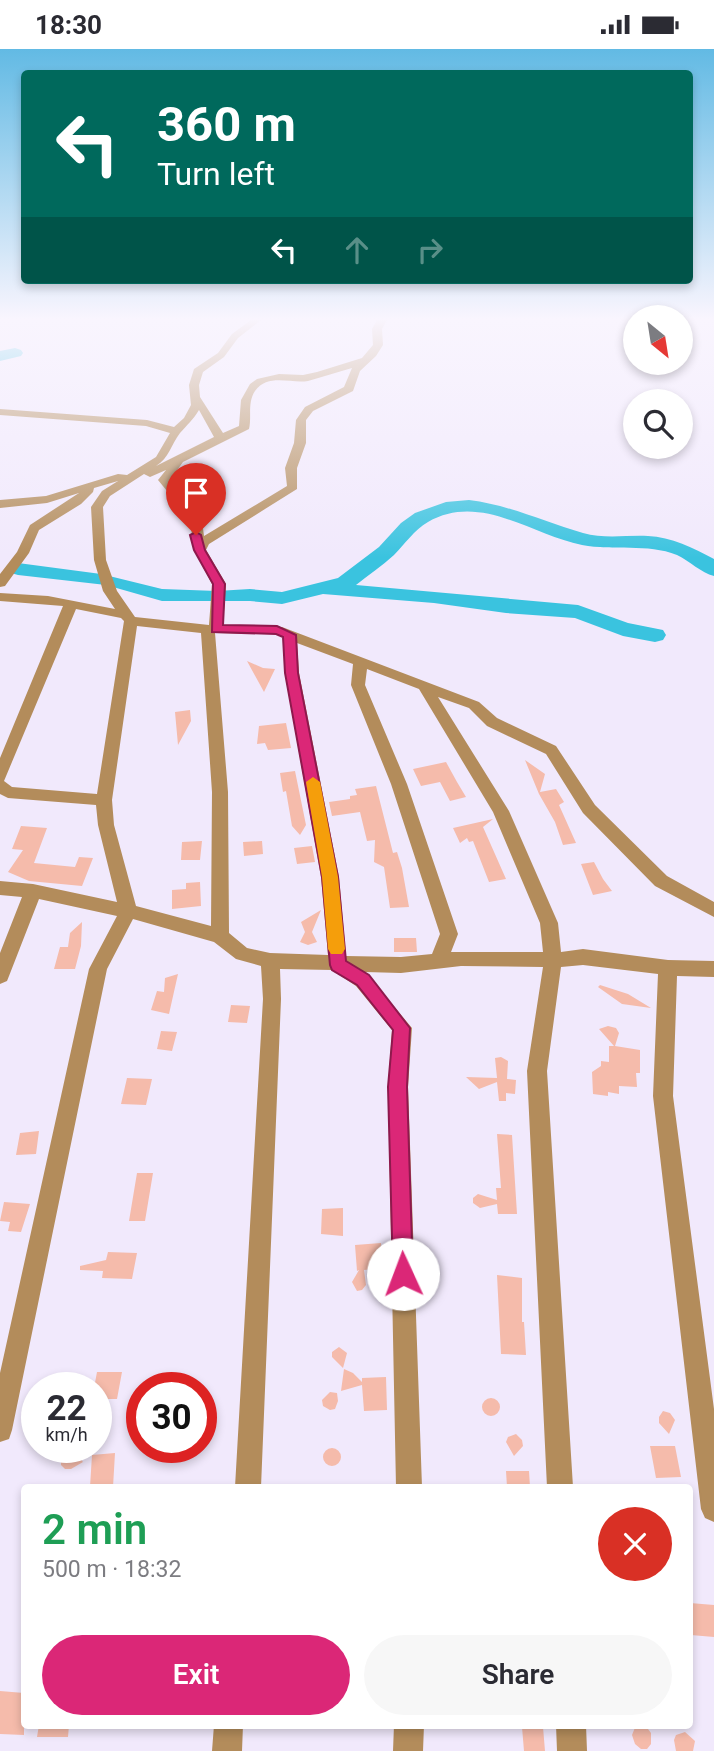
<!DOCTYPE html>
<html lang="en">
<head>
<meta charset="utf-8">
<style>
	body { margin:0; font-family:Roboto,sans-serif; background:#f7f7f7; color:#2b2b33; height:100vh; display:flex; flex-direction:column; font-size:26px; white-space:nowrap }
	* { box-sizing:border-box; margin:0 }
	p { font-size:23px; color:#7c7c81 }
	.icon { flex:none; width:38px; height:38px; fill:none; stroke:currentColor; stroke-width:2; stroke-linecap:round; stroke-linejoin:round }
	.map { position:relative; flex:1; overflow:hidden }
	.panel { position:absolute; left:21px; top:1435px; width:672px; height:245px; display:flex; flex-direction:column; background:#fff; border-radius:7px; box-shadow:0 4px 10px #0003 }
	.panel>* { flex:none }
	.top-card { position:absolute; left:21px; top:21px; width:672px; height:214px; border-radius:7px; box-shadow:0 4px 10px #0003; background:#00695c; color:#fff; overflow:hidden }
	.needle { width:46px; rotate:150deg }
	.buttons { position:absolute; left:623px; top:256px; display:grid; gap:14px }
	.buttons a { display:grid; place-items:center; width:70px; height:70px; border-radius:50%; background:#fff; box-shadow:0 4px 10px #0003; font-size:35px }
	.speed { position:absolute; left:21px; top:1323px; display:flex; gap:14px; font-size:35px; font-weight:700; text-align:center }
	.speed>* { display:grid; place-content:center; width:91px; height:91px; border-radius:50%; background:#fff; box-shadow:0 4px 10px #0003; line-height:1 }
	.speed small { font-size:18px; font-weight:400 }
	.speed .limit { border:10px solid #d22; background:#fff; color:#111 }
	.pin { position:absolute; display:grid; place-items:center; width:60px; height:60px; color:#fff; margin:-72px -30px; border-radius:50% 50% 50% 0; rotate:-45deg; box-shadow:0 0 7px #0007 }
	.pin .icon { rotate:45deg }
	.me { position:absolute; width:77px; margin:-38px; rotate:358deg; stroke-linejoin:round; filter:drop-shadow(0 0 5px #0008) }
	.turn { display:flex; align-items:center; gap:24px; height:147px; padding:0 21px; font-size:32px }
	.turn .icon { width:91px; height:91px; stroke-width:2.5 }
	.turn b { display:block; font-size:49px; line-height:60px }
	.lanes { display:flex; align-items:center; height:66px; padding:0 21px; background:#0003; justify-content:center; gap:35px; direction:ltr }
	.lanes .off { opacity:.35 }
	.round { display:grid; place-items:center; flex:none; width:74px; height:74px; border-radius:37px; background:#f7f7f7 }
	.headline { display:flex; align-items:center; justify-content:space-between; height:119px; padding:0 21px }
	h1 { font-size:42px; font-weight:600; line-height:52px; color:#1e9e55 }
	.action { display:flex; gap:14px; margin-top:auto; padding:14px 21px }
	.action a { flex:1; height:80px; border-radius:42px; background:#db2777; color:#fff; font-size:28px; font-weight:600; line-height:80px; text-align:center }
	.action a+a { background:#f7f7f7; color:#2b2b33 }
	.status { display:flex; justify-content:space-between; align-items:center; height:49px; padding:0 35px; background:#fff; direction:ltr }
	.status svg { height:19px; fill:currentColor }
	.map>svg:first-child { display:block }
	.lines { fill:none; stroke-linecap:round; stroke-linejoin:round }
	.river { fill:#3ac3df; fill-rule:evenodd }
	.building { fill:#f5bbab }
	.minor { fill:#b38c5b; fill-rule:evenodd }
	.route { fill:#db2777; stroke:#8e194d; stroke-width:2 }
	.slow { fill:#f59e0b }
</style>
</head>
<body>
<div class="status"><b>18:30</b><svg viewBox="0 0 49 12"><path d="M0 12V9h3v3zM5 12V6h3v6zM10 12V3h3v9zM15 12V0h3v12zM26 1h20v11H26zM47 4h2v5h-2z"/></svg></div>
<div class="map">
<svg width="714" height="1702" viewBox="0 0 714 1702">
	<rect width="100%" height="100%" fill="#f1e9fc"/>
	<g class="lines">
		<path class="river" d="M 15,299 L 21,301 L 23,304 L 21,307 L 0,312 L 0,302 Z
			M 469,451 C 510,456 544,473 583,484 C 604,490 626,486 648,487 C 671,488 694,499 714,510 L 714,527 C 701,524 690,512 677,506 C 647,494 614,502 582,496 C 532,486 480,443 428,473 C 414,481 405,495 394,506 C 382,517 368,526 356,536 L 578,556 L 628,574 L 663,581 L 666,586 L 663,591 L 655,593 L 623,587 L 575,569 L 506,564 L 434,554 L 323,545 L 282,555 L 250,552 L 162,552 L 106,536 L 18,526 L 11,524 L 8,520 L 11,516 L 18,514 L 101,525 L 162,540 L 217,542 L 250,540 L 282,543 L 338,529 L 379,498 L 401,474 L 415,464 L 446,453 Z"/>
	</g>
	<path class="building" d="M 247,612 L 263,619 L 275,620 L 264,643 Z
		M 190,661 L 191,672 L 178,696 L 175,663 Z
		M 286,674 L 291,699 L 268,701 L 265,694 L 257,695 L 259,677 Z
		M 525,711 L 545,725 L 540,743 L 556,740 L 564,753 L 559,756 L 576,794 L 563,796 L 555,773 L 539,745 Z
		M 446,713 L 457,733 L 466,748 L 450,752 L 440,733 L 421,737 L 413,720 Z
		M 295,722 L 306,776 L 300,786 L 292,777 L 286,742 L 283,743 L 280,724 Z
		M 376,737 L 393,804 L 397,803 L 402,819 L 409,858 L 390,859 L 384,818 L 374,813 L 375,791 L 367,792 L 360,763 L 332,767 L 329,753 L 350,750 L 350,747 L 357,746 L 355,740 Z
		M 493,770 L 483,778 L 506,830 L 489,833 L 473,792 L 469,793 L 467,789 L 460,794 L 453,779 Z
		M 21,777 L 47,779 L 34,814 L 75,818 L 79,808 L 93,809 L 82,837 L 29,832 L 8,823 L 23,801 L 12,800 Z
		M 202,792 L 200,811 L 181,811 L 182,793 Z
		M 262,792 L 263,805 L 244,807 L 243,793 Z
		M 312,797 L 315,813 L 297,815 L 294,799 Z
		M 594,813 L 603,830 L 612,842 L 593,846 L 581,815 Z
		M 200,833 L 201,857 L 172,860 L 172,841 L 186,840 L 186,834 Z
		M 321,861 L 312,883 L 317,893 L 308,896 L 300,893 L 305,883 L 301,873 Z
		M 82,873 L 81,897 L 75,920 L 54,920 L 60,898 L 68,898 L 70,884 Z
		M 394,889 L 416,889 L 417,903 L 394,903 Z
		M 178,925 L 169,965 L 151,961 L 157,942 L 164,943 L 165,929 Z
		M 600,936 L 628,945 L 651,959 L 622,955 L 598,938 Z
		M 231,956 L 250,957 L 247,974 L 228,973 Z
		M 608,977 L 616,979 L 619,984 L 615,997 L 640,1001 L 640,1024 L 636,1024 L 637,1038 L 619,1037 L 619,1045 L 608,1043 L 608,1047 L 593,1045 L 592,1023 L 601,1017 L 601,1012 L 609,1013 L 609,997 L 614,997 L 599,980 Z
		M 161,982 L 177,983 L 172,1002 L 157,1000 Z
		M 501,1008 L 508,1012 L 507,1030 L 516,1031 L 515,1045 L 506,1044 L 506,1052 L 499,1052 L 497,1033 L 479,1040 L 466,1028 L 497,1029 L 495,1009 Z
		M 127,1029 L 152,1030 L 146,1056 L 121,1055 Z
		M 39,1082 L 36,1105 L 16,1106 L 20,1084 Z
		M 497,1085 L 512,1086 L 517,1165 L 498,1165 L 497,1155 L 480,1159 L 473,1154 L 473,1149 L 478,1145 L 497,1151 L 496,1139 L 501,1139 Z
		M 137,1124 L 153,1124 L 145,1172 L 129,1172 Z
		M 4,1153 L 30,1155 L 21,1183 L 8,1182 L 10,1173 L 0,1172 Z
		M 343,1159 L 343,1187 L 321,1185 L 322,1160 Z
		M 381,1194 L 383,1219 L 364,1221 L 366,1236 L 362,1241 L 357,1242 L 352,1233 L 359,1221 L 357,1222 L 355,1196 Z
		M 108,1203 L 137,1204 L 132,1230 L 102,1229 L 103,1222 L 80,1221 L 80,1217 L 106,1211 Z
		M 497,1226 L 522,1229 L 522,1273 L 524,1273 L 526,1306 L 501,1305 Z
		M 339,1298 L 347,1304 L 343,1319 L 332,1308 L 332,1303 Z
		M 344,1320 L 353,1324 L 362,1333 L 362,1329 L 386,1328 L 387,1361 L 364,1362 L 362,1336 L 341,1342 Z
		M 97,1323 L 122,1323 L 117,1350 L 96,1350 L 94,1339 Z
		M 330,1343 L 337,1344 L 338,1352 L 335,1360 L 330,1361 L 323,1357 L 322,1351 Z
		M482 1358a9 9 0 1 1 18 0a9 9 0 1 1-18 0Z
		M 663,1362 L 670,1364 L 675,1371 L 669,1385 L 659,1374 L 659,1368 Z
		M 516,1385 L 522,1391 L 523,1397 L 514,1407 L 506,1393 L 508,1388 Z
		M 650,1397 L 675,1397 L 681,1428 L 656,1429 Z
		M323 1408a9 9 0 1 1 18 0a9 9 0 1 1-18 0Z
		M 70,1402 L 75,1403 L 83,1413 L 71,1420 L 65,1420 L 61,1416 L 61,1410 Z
		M 115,1404 L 113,1438 L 90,1438 L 92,1406 Z
		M 506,1422 L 529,1422 L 530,1438 L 507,1438 Z
		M 690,1554 L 714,1556 L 714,1588 L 691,1586 Z
		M 0,1642 L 24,1644 L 24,1686 L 0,1685 Z
		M 39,1676 L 69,1676 L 68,1688 L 37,1688 Z
		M 636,1676 L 645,1676 L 651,1684 L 651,1695 L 647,1700 L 641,1700 L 635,1695 L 632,1686 Z
		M 522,1678 L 543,1678 L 545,1702 L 524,1702 Z
		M 685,1683 L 695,1692 L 693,1702 L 676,1702 L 674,1691 L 676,1686 Z"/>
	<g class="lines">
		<path class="minor" d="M 251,271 L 261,271 L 238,289 L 224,308 L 203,323 L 199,336 L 200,348 L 223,384 L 239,377 L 241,351 L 250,335 L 257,330 L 279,325 L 303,326 L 317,323 L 362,309 L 373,296 L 372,280 L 377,271 L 387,271 L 382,280 L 383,296 L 376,307 L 360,322 L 353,342 L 313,362 L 306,371 L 306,394 L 297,419 L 297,440 L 209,495 L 206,501 L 226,535 L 223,576 L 282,578 L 479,653 L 497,669 L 556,697 L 595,756 L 667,827 L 714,853 L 714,868 L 655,837 L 583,764 L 546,705 L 487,677 L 469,659 L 438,648 L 509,762 L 558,874 L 561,903 L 583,900 L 668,911 L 714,912 L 714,928 L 677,927 L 673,1047 L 714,1360 L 714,1473 L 705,1469 L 701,1460 L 653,1047 L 658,925 L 583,916 L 561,918 L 547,1022 L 573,1438 L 547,1438 L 527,1022 L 543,918 L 461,917 L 401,924 L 365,923 L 412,979 L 408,1038 L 422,1438 L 396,1438 L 388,1038 L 392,981 L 356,937 L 332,921 L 280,920 L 281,950 L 261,1438 L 235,1438 L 263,950 L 261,917 L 236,910 L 214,893 L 133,870 L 107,920 L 12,1381 L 9,1390 L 0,1393 L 0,1324 L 89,920 L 117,867 L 39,850 L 9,927 L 7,932 L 0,935 L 0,904 L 22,848 L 0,846 L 0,832 L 33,835 L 117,853 L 98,776 L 96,756 L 8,749 L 0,745 L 0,709 L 63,557 L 0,552 L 0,544 L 48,547 L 115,560 L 103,542 L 94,511 L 91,458 L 102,442 L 118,432 L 94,439 L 93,443 L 81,455 L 39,481 L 29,504 L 5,537 L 0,538 L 0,525 L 17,503 L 30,476 L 79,444 L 47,454 L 0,459 L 0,451 L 46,447 L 118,425 L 127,426 L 156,408 L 170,384 L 146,377 L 0,366 L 0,360 L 147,371 L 174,378 L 184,369 L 191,356 L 189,336 L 194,320 L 218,304 L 232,285 ZM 352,319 L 344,338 L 305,358 L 296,371 L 294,394 L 285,419 L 287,437 L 204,487 L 200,456 L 170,431 L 183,413 L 249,380 C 252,368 247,354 255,342 C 268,324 291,335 308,332 C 323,328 337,323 352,319 ZM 199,361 L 214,388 L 156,417 C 169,409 171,396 180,384 C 187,376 193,371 199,361 ZM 166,421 L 158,431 L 167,442 L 188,457 L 194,501 L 212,535 L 209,576 L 135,568 L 117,542 L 106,511 L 103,458 L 110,447 L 144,425 L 150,428 ZM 76,560 L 121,569 L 124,572 L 97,745 L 12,738 L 4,732 ZM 137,577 L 201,584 L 212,743 L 211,877 L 136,857 L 114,776 L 112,751 ZM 215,584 L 275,585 L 283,588 L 285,624 L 321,828 L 328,906 L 270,904 L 247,899 L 229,884 L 228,743 ZM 297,594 L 353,615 L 351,636 L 391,735 L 440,885 L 432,905 L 401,908 L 346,907 L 339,828 L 299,624 ZM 367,620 L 419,640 L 493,763 L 540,874 L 543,903 L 451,903 L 458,885 L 407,735 L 365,636 Z
			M 214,1676 L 243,1676 L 242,1702 L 212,1702 Z
			M 394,1676 L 424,1676 L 423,1702 L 393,1702 Z
			M 556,1676 L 586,1676 L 587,1702 L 557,1702 Z"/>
	</g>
	<linearGradient id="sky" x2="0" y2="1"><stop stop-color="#62bae4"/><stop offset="0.53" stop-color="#f9f5fe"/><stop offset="1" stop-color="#f9f5fe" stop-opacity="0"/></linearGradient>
	<rect width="714" height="509" fill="url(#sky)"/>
	<path class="route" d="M 196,483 L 201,486 L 205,501 L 225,535 L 223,576 L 277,577 L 296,586 L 298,624 L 338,828 L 346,912 L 369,926 L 410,979 L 407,1038 L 413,1225 L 410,1232 L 403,1236 L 396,1232 L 393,1225 L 388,1038 L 393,981 L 357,936 L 332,921 L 330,916 L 322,828 L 285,624 L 283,588 L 276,585 L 212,583 L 213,535 L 194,501 L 190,486 Z"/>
	<path class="slow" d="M 313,728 L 320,733 L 338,828 L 345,900 L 342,905 L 331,905 L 328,900 L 322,828 L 306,733 Z"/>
</svg>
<div class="buttons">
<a><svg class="needle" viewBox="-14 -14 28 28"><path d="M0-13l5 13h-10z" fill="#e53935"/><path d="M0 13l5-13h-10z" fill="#7c7c81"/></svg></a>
<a><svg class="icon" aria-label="search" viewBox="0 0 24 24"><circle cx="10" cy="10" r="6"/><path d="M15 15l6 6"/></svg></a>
</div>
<div class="speed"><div>22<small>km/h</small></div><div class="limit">30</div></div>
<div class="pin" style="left:196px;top:486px;background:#d93025"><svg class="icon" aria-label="arrive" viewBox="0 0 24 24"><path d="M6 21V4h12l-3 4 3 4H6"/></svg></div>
<svg class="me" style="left:403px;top:1225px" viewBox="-20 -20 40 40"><circle r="19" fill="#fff"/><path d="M0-13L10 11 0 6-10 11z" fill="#db2777"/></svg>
<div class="top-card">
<div class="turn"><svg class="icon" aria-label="left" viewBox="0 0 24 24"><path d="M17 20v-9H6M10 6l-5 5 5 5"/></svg><div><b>360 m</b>Turn left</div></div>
<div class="lanes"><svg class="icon" aria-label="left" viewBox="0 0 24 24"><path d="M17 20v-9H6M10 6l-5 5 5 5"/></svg><svg class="icon off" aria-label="ahead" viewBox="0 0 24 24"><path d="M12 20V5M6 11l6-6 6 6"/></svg><svg class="icon off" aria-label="right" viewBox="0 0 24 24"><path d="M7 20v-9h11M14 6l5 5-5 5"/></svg></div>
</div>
<section class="panel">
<div class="headline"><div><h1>2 min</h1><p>500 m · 18:32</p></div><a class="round" style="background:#d93025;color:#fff"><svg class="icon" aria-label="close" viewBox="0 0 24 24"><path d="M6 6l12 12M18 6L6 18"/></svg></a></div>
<div class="action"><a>Exit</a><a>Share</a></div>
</section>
</div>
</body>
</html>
